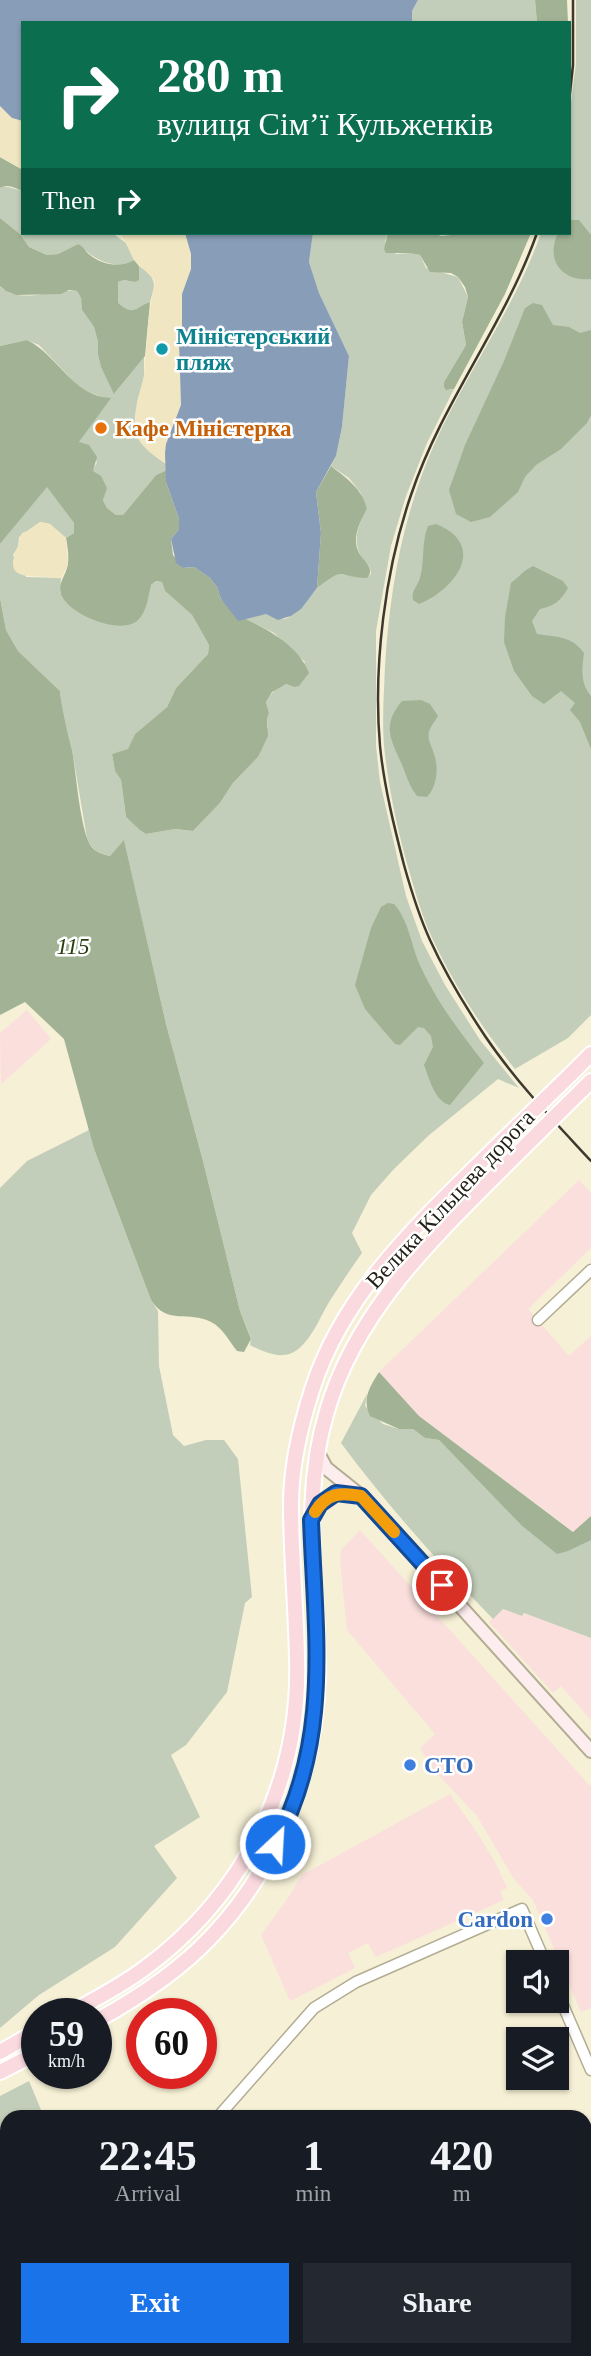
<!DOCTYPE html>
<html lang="en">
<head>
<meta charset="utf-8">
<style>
	body { margin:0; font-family:Georgia,serif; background:#242831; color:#f1f3f6; height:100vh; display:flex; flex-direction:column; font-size:26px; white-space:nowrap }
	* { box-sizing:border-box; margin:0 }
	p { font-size:23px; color:#9ea1a6 }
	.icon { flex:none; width:38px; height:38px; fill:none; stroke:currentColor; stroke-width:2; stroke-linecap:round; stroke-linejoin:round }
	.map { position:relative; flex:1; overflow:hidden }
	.side { position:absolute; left:0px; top:2110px; width:592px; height:247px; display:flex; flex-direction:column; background:#171b24; border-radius:21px 21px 0 0; box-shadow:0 2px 5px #0004 }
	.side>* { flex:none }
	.hud { position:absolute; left:21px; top:21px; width:550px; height:214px; border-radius:0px; box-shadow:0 2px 5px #0004; background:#0b6e4f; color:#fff; overflow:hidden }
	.tools { position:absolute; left:506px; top:1950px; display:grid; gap:14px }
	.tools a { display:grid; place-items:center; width:63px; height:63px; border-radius:0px; background:#171b24; box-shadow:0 2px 5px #0004; font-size:35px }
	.speed { position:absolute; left:21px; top:1998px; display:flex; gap:14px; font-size:35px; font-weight:700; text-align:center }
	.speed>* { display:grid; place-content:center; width:91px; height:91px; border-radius:50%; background:#171b24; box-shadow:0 2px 5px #0004; line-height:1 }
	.speed small { font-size:18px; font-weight:400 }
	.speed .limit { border:10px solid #d22; background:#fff; color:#111 }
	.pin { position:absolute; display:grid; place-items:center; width:60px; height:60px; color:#fff; margin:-30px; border:4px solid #fff; border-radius:50%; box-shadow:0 2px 7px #0007 }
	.me { position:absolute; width:77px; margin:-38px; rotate:25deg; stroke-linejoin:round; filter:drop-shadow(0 0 5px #0008) }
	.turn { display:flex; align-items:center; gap:24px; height:147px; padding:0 21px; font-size:32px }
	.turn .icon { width:91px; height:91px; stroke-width:2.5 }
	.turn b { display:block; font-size:49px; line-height:60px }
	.then { display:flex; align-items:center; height:66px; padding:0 21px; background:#0003; gap:14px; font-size:26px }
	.eta { display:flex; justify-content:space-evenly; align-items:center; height:119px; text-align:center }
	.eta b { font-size:42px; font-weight:700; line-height:49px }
	.action { display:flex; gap:14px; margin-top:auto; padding:14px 21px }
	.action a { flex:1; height:80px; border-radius:0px; background:#1a73e8; color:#fff; font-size:28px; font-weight:700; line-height:80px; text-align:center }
	.action a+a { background:#242831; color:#f1f3f6 }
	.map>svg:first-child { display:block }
	.industrial { fill:#fadfdd }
	.green { fill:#c2ceb9 }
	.forest { fill:#a2b395 }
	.sand { fill:#f0e6c1 }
	.water { fill:#889eb8 }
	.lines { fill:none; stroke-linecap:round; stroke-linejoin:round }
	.minor-casing { stroke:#b2ac93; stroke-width:13 }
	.secondary-casing { stroke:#b2ac93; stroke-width:16 }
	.primary-casing { stroke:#fff; stroke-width:18 }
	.minor { stroke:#fff; stroke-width:10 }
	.secondary { stroke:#fdedee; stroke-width:12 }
	.primary { stroke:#fadade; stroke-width:14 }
	.rail { stroke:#3d392e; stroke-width:2.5 }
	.primary-bridge-casing { stroke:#fff; stroke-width:18; stroke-linecap:butt }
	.primary-bridge { stroke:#fadade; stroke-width:14 }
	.route-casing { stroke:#114b97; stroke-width:18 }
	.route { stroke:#1a73e8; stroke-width:12 }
	.slow { stroke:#f59e0b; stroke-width:12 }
	.culture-dot { fill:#0f9aa8; stroke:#fff; stroke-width:2.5 }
	.food-dot { fill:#e8710a; stroke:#fff; stroke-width:2.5 }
	.shop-dot { fill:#3f7fe0; stroke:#fff; stroke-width:2.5 }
	.labels { text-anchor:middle; stroke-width:5; stroke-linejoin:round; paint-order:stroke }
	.culture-label { font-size:23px; font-weight:bold; fill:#0d838f; stroke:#fff; text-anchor:start }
	.food-label { font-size:23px; font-weight:bold; fill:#c56008; stroke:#fff; text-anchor:start }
	.park-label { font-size:23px; font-style:italic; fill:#283e0f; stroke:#fff }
	.street-label { font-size:23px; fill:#221f16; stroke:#fff }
	.shop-label { font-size:23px; font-weight:bold; fill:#366cbe; stroke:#fff; text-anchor:start }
</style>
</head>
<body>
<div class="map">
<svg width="591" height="2356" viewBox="0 0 591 2356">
	<rect width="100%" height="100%" fill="#f6f0d6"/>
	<path class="industrial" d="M 27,1010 L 51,1039 L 1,1084 L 0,1033 Z
		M 579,1180 L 591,1193 L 591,1248 L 528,1309 L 569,1356 L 591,1336 L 591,1516 L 574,1532 L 419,1416 L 379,1372 Z
		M 360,1530 L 591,1787 L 591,2008 L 581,2012 L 533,1900 L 514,1879 L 477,1816 L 433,1769 L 420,1748 L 435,1734 L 347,1630 L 340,1561 L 341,1550 Z
		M 503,1609 L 522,1616 L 524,1613 L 591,1638 L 591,1720 L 561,1686 L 553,1693 L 489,1622 Z
		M 450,1794 L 480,1837 L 496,1864 L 507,1888 L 500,1891 L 504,1900 L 376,1957 L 368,1943 L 348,1953 L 355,1968 L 290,2001 L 261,1935 L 288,1898 L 302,1875 Z"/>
	<path class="green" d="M 418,0 L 535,0 L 537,23 L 412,23 L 412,11 Z
		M 576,0 L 591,0 L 591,1015 L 568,1038 L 515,1069 C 483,1029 455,987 433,940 C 421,915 414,887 406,860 C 396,823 388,784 384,746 C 382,719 384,693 385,666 C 390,588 402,518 434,445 C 466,373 515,308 541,233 L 569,233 L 569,119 L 576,64 Z
		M 4,186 L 23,191 L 23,233 L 112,233 L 126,243 L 134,260 C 115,272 92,258 78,244 L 58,254 L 47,255 L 29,247 L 20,234 L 0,218 L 0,188 Z
		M 313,233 L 388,233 L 385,242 L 396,254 L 409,253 L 420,255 L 426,268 L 458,277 L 468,297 L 462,322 L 466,345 L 444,382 L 444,387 L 450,390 L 454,389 L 427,443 L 406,496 L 391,546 L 376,631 L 376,746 L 380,782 L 406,896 L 422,941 L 445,985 L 480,1040 L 519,1088 L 498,1079 L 428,1136 L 393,1170 L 371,1195 L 352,1233 L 362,1253 C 351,1268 341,1284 331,1299 C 320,1316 313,1338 297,1350 C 283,1361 263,1352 250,1345 L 251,1338 L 240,1311 L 203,1161 L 166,1024 L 124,841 L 110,856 C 98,853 92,850 87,838 L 72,750 L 63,715 L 60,691 L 18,651 L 6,630 L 0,598 L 0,544 L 47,486 L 74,523 L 74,533 L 66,538 L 50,524 L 40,522 L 19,537 L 18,547 L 13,555 L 26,577 L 61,578 L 60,593 L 151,585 L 156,581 L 162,582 L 165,591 L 192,615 L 209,645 L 208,654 L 176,688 L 167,707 L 135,734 L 128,750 L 112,754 L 115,771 L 121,780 L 126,817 L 146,834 L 175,829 L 193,831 L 220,803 L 233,783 L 258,757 L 268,727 L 267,719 L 269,713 L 266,702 C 271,693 276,687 286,684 L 294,687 L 305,662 L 274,633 L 244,618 C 251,617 259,614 266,614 C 276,615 279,624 291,616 C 307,606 321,575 340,573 C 349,572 357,578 366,578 L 371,574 C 371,566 367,565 363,559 C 351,542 358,525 367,509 L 360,492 L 349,478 L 331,466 L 336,456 L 342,427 L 349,356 L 319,293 L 309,262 Z
		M 139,266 C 157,279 156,282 150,302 C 135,307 134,317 118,304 L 118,282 L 124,280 L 135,282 L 138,280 Z
		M 0,286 C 20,306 52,288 77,291 L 81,298 L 82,310 L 94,327 L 98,342 L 98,355 L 101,367 L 115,393 L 144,357 L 144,377 L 137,402 L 136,424 L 156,457 L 166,464 L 167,470 L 156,475 L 123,515 L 116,515 L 107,508 L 103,500 C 108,484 105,481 92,472 L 97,462 L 79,442 L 108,399 L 85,391 L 78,386 L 39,345 L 27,340 L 0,346 Z
		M 89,1130 L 94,1149 L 151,1300 L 158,1311 L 159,1366 L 173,1435 L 184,1446 L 206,1440 L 224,1440 L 238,1459 L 252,1597 L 245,1603 L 227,1692 L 186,1745 L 171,1755 L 200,1817 L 154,1846 L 177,1878 L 115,1947 L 39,1995 L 0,2028 L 0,1188 L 27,1161 Z
		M 367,1394 L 365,1406 L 383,1424 L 399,1429 L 413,1429 L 425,1438 L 439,1440 L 520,1524 L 591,1540 L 591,1638 L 524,1613 L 522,1616 L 503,1609 L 493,1619 C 439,1563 387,1505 341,1443 Z
		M 29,2081 L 44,2117 L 7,2118 L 7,2159 L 0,2143 L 0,2096 Z"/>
	<path class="forest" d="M 535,0 L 567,0 L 568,23 L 537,23 Z
		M 0,157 L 23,170 L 23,191 C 15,188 7,183 0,188 Z
		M 0,218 L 20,234 L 29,247 L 47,255 L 58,254 L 78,244 C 85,247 84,251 90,255 C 102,265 121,268 134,260 L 139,266 L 139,280 L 135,282 L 124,280 L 118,282 L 118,303 C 134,317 135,307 150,302 L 145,356 L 114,394 L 101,367 L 98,355 L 98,342 L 94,327 L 82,310 L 81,298 L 77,291 L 69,290 L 61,294 L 16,295 L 6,291 L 0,286 Z
		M 569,220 L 579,220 L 591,235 L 591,279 C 562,282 545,260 558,233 L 569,233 Z
		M 388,233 L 431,233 L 442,236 L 470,233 L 531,233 L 505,294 L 454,389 L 446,390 L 444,387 L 444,382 L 466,345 L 462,322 L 468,297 L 465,287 L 458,277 L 451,273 L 430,272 L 420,255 L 409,253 L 386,253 L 384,249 Z
		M 533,303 L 542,305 L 553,325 L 569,327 L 580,333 L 591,330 L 591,415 L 587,423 L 561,449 L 536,465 L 525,477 L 518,492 L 490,517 L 471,522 L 456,514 L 449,490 L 465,445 L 504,361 L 525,308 Z
		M 27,340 C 58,355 73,397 111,398 L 79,442 L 89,445 L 97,457 L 93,471 L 101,476 L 107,488 L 103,500 L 107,508 L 116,515 L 123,515 L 156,475 L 167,470 L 166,482 L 179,519 L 179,529 L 171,539 L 173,555 L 183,568 L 194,567 L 210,578 L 217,587 L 221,599 L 241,620 L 244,618 C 269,630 299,646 309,673 L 299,686 L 294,687 L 286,684 L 272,692 L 266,702 L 269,713 L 267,719 L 268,736 L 258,757 L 233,783 L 220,803 L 193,831 L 175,829 L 146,834 L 140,830 L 126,817 L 121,780 L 115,771 L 112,754 L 128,749 L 135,734 L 167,707 L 176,688 L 208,654 L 209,645 L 192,615 L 165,591 L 162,582 L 156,581 L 151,585 C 148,597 147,611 138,620 C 122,636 70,615 62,596 C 57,587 63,579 66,571 C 70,561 68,549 66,538 L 74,533 L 74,523 L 47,487 L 0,544 L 0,346 Z
		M 331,466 C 346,478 362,488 367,509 C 361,520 353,535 357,548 C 360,560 377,567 367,578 C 335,577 347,565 317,588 L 321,533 L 316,492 Z
		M 436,524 C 488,545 456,589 419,604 L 413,600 C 411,591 417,587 420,578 C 425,561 421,543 428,526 Z
		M 533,566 L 563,581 L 568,588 C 561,601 554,606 540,609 L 532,621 L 537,634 C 557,637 572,636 584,653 C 582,669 580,683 591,696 L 591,749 L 580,722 L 570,710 L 575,703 L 561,691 L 544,704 L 532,696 L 514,671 L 504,642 L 505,617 L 511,583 L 526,570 Z
		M 0,598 L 6,630 L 18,651 L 60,691 C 62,711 67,730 72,750 C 76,771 80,830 91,846 C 95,852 102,854 110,856 L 124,840 L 166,1024 L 203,1161 L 240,1311 L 251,1339 L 244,1352 L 237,1351 C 230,1342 222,1327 211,1322 C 188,1310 168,1326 151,1300 L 94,1149 L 64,1039 L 25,1002 L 0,1015 Z
		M 421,700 L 430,704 L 438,716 C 435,721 430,727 429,732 C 427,740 432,746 434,754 C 439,768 437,786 427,797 L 417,796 C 410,787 407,778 403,767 C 391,740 381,726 402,701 Z
		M 388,903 L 394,904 C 408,919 411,944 419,963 C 436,1001 459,1031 484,1063 L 450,1105 C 435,1102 429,1078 424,1065 L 433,1047 L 431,1036 L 424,1028 L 418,1027 L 400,1045 L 395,1044 L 365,1009 L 355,985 L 371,928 L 381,907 Z
		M 379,1372 L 419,1416 L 573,1532 L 591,1516 L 591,1540 L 568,1551 L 557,1554 L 520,1524 L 439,1440 L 425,1438 L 413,1429 L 399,1429 L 370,1416 C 362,1399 369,1388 379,1372 Z"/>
	<path class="sand" d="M 0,106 L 12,118 L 23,121 L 23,170 L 0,157 Z
		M 121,233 L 185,233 L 191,254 L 191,269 L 182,294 L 182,333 L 179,342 L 181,405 L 166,444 L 166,464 C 155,456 140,447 136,434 C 131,413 141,394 144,375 C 147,344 147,314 155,284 L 154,279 L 134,260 Z
		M 40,522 L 50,524 L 66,538 L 68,565 L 61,578 C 51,579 43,576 33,576 C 12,576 9,567 17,548 C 20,543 18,539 22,533 L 27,531 Z"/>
	<path class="water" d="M 0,0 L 418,0 L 412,11 L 412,23 L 23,23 L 23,121 L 12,118 L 0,106 Z
		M 185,233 L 313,233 L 309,262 L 319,293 L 349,356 L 342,427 L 336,456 L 316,492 L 321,533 L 317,588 L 301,609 L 291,616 L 278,620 L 266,614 L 238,621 L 221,599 L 217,587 L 210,578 L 194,567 L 183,568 L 176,563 L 171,539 L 179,529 L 179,519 L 166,482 L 165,453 L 166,444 L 181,405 L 179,342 L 182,333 L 182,294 L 191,269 L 191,254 Z"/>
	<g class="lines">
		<g class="minor-casing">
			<path id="minor" d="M 538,1320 L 591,1270
				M 556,1989 L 591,2070
				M 217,2118 L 314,2008 L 356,1982 L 522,1909 L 545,1962
				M 0,2316 L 7,2313
				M 104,2350 L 106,2356
				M 125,2350 L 128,2356"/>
		</g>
		<g class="secondary-casing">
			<path id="secondary" d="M 317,1451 L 326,1468 L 361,1496 L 591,1751
				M 311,1519 L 320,1504 L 336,1493 L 361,1496"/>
		</g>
		<g class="primary-casing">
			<path id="primary" d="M 570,1075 L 591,1054
				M 583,1089 L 591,1081
				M 68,2014 C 94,2000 121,1986 145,1968 C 244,1895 301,1782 297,1658 C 296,1607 291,1556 291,1505 C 291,1466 300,1427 312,1390 C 343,1291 423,1219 495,1148
				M 96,2021 C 138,1998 178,1972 211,1937 C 277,1868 317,1769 318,1673 C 318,1583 300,1500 327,1411 C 357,1308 436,1236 509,1162
				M 0,2052 L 37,2031
				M 0,2072 L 37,2053"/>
		</g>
		<use href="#minor" class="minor"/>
		<use href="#secondary" class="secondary"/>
		<use href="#primary" class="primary"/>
		<path class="rail" d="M 569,102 L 573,65 L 573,0
			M 537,233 C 505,324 442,402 411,495 C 385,570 373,666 380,746 C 384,786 394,826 404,865 C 411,890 419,916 430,940 C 445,973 465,1006 485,1036 C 516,1082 554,1121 591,1161"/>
		<g class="primary-bridge-casing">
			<path id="primary-bridge" d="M 495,1148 L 570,1075
				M 509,1162 L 583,1089"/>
		</g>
		<use href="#primary-bridge" class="primary-bridge"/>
	</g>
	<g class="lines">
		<g class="route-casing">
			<path id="route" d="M 275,1844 C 332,1740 315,1633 311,1520 L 320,1504 L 336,1493 L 361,1496 L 442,1585"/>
		</g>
		<use href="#route" class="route"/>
		<path class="slow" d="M 315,1512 C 327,1493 340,1492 361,1496 L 394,1532"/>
	</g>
	<circle class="culture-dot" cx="162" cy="349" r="7"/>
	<circle class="food-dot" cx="101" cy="428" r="7"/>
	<g class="shop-dot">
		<circle cx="410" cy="1765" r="7"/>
		<circle cx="547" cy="1919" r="7"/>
	</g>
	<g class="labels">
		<g class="culture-label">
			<text x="176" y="344">Міністерський<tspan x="176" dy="26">пляж</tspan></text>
		</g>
		<g class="food-label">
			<text x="115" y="436">Кафе Міністерка</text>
		</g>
		<g class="park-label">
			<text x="73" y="954">115</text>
		</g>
		<g class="street-label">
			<text transform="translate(450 1199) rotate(-47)" y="8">Велика Кільцева дорога</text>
		</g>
		<g class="shop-label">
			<text x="424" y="1773">СТО</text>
			<text x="533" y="1927" text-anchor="end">Cardon</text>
		</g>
	</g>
</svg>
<div class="tools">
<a><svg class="icon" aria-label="sound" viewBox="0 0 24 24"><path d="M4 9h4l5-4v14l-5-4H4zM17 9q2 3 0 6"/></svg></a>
<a><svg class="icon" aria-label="layers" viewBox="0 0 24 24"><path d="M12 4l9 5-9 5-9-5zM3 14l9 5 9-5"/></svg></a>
</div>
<div class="speed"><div>59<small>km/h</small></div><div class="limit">60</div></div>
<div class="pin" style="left:442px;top:1585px;background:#d93025"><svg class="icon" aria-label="arrive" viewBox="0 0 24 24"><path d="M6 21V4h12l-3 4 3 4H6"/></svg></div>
<svg class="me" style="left:275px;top:1844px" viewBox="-20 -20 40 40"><circle r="17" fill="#1a73e8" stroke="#fff" stroke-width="3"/><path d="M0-11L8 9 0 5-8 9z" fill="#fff"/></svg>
<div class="hud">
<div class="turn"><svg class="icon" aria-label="right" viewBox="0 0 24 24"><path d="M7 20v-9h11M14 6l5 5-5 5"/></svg><div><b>280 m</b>вулиця Сімʼї Кульженків</div></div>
<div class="then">Then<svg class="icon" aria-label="right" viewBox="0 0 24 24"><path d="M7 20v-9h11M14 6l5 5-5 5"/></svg></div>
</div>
<section class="side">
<div class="eta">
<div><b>22:45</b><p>Arrival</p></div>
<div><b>1</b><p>min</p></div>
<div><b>420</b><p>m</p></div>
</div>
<div class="action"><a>Exit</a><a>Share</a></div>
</section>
</div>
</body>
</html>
